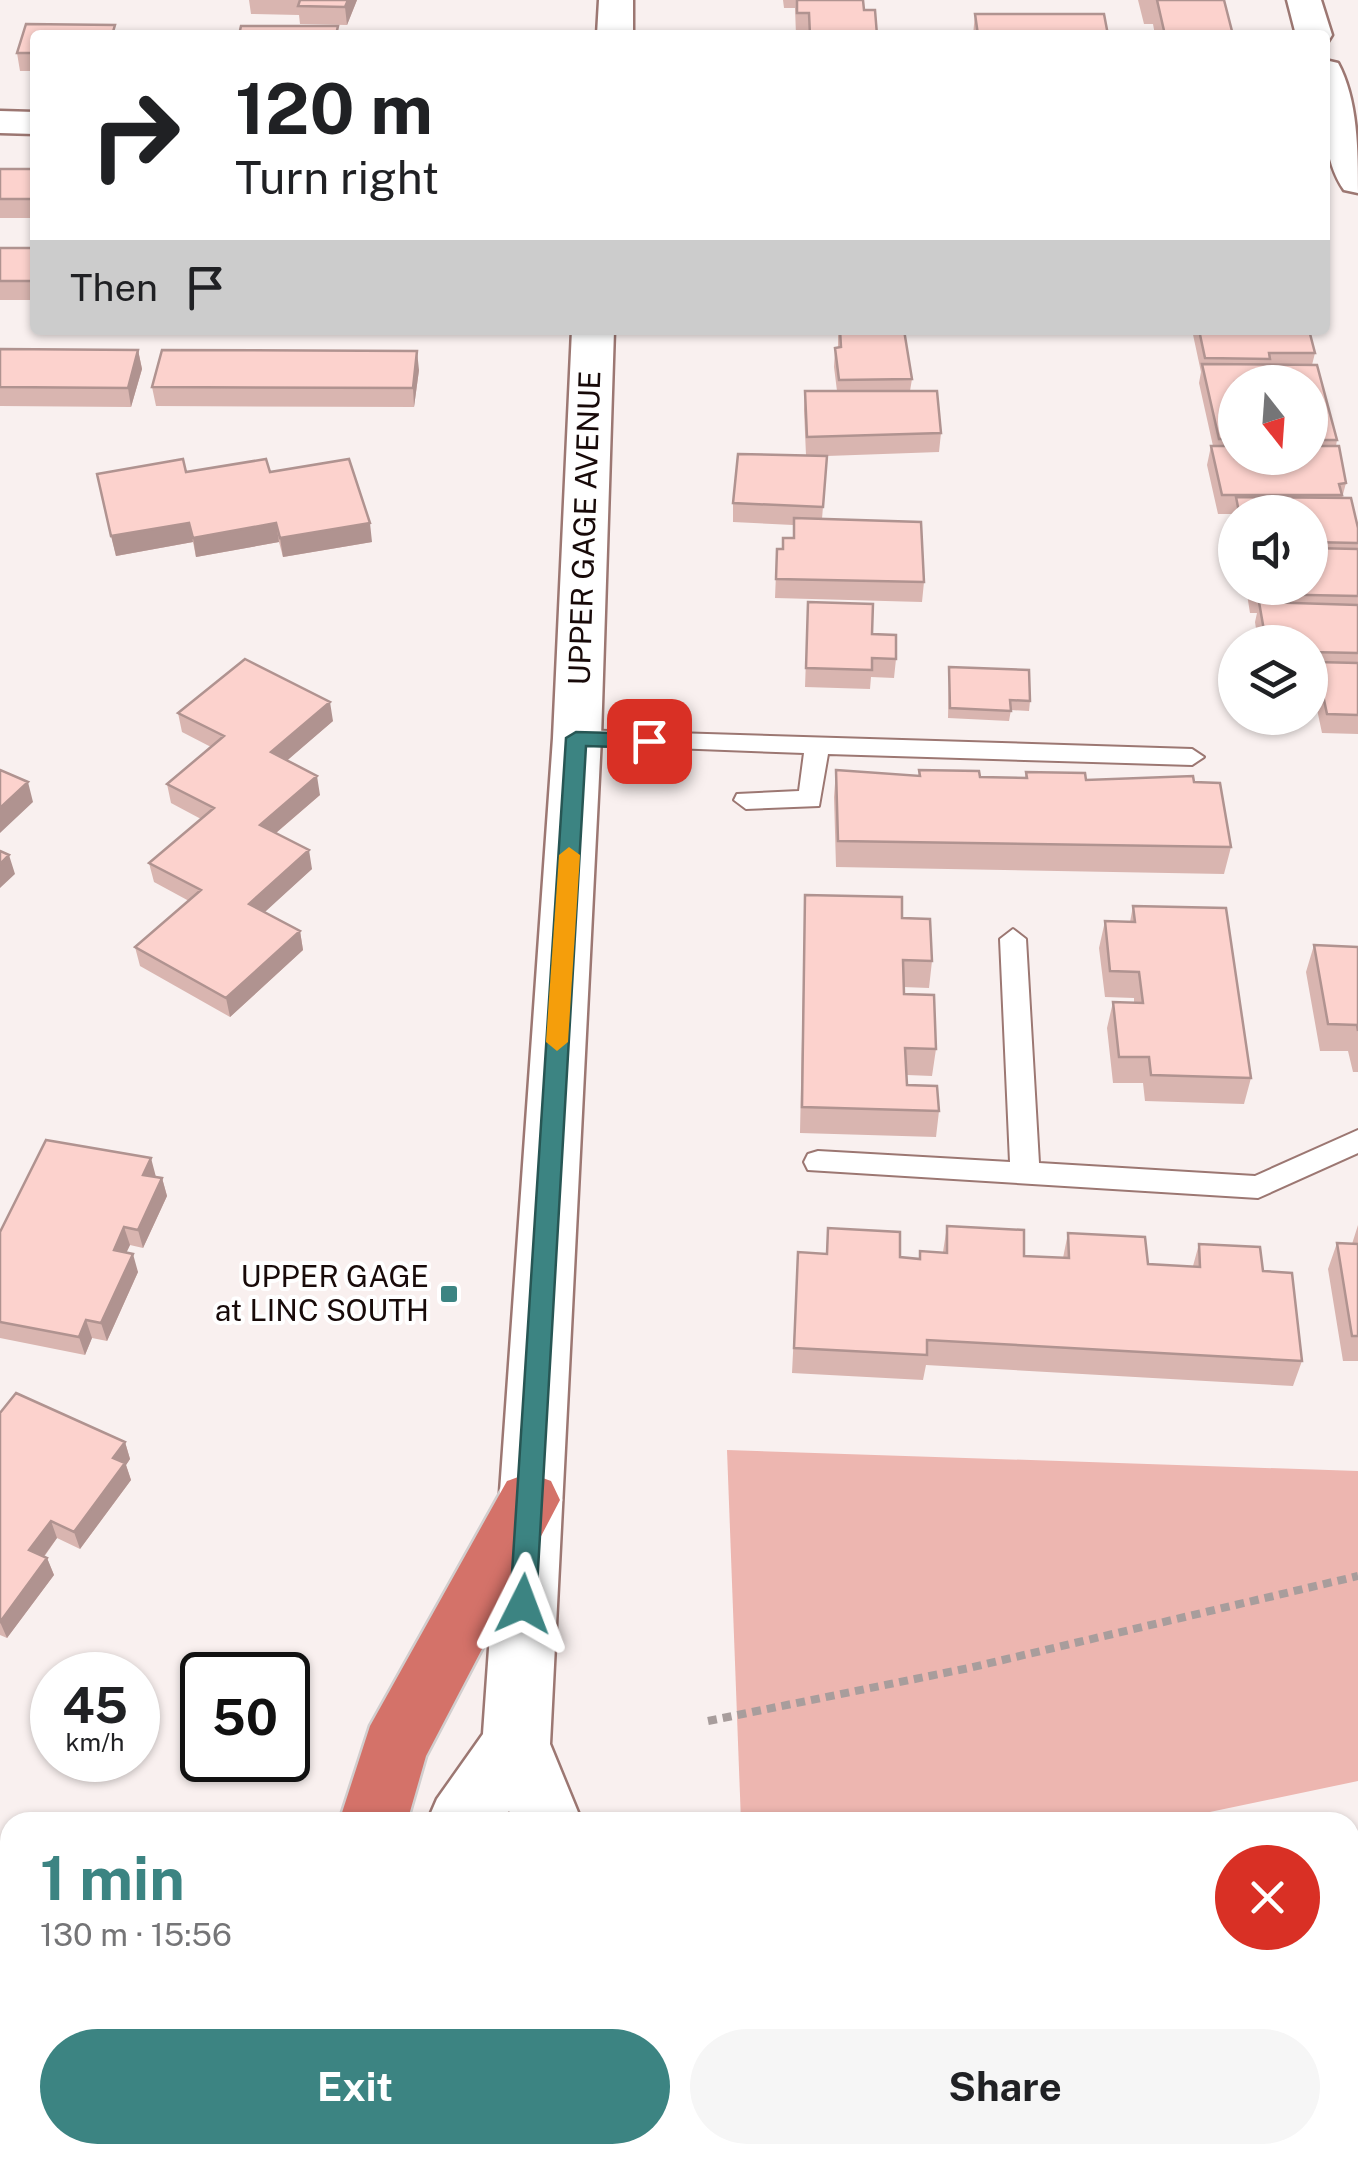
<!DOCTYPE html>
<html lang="en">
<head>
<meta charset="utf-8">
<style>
	body { margin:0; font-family:"Public Sans",sans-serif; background:#f6f6f6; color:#202124; height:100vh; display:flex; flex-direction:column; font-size:38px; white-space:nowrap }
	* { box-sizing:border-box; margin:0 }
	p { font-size:32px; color:#757577 }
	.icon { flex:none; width:55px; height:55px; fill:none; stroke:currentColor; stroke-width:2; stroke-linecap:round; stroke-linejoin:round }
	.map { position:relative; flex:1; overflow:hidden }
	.side { position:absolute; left:0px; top:1812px; width:1360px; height:352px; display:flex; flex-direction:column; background:#fff; border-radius:30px 30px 0 0; box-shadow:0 2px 8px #0004 }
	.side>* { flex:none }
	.top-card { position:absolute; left:30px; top:30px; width:1300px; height:305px; border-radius:10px; box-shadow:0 2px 8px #0004; background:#fff; color:#202124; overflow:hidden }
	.needle { width:65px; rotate:163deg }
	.fabs { position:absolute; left:1218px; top:365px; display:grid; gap:20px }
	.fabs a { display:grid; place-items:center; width:110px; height:110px; border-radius:50%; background:#fff; box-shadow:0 2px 8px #0004; font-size:50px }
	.speed { position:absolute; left:30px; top:1652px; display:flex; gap:20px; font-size:50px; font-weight:700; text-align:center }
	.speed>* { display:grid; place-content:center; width:130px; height:130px; border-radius:50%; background:#fff; box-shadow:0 2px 8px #0004; line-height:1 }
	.speed small { font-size:25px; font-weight:400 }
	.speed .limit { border:5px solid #111; border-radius:15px; background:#fff; color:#111 }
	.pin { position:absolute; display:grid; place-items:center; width:85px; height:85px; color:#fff; margin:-42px; border-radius:20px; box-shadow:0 5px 15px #0006 }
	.me { position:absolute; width:110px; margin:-55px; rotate:3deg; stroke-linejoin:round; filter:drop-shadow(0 0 8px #0008) }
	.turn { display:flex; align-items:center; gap:35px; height:210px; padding:0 40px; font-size:45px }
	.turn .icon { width:130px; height:130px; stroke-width:2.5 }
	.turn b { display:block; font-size:70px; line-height:85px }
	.then { display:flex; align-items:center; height:95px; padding:0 40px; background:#0003; gap:20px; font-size:38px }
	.round { display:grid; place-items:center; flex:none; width:105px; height:105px; border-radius:52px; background:#f6f6f6 }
	.overview { display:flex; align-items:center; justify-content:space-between; height:170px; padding:0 40px }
	h1 { font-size:60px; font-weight:700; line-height:75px; color:#3c8482 }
	.action { display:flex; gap:20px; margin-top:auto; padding:20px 40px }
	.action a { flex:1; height:115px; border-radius:60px; background:#3c8482; color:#fff; font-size:40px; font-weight:700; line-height:115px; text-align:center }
	.action a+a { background:#f6f6f6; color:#202124 }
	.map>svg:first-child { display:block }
	.green { fill:#edb6b0 }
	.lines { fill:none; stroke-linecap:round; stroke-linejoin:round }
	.service-casing { stroke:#9c7772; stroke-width:4 }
	.minor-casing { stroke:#9c7772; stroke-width:5 }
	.secondary-casing { stroke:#9c7772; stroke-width:5 }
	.motorway-casing { stroke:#d1cece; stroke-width:5 }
	.path { stroke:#a89d9c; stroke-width:8; stroke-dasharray:9 6; stroke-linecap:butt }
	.service { fill:#fff; fill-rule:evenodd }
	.minor { fill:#fff; fill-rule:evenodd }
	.secondary { fill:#fff; fill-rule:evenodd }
	.motorway { fill:#d47269; fill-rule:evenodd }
	.wall { fill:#d9b5b0; fill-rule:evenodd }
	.shaded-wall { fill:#b09390 }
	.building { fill:#fcd2cd; stroke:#b09390; stroke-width:2.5 }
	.route { fill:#3c8482; stroke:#275654; stroke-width:2.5 }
	.slow { fill:#f59e0b }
	.poi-dot { fill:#3c8482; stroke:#fff; stroke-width:4 }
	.labels { text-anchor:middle; stroke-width:8; stroke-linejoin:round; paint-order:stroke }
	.street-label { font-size:30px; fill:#180a09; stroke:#fff }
	.poi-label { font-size:30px; fill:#180a09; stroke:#fff; text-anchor:end }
</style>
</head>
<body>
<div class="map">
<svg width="1358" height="2164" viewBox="0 0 1358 2164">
	<rect width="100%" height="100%" fill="#f9f0ef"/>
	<path class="green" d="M 727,1450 L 1358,1471 L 1358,1781 L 1162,1822 L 741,1822 Z"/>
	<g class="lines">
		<g class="service-casing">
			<path id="service" d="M 577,730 L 1192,749 L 1204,757 L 1192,765 L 828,754 L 819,806 L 746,809 L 734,800 L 737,794 L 799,791 L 804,753 L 568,744 L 565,738 L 568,732 Z
				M 1013,929 L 1026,939 L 1039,1163 L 1255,1176 L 1358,1130 L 1358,1153 L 1258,1198 L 808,1170 L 804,1162 L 808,1154 L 818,1151 L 1010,1162 L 1000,939 Z"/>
		</g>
		<g class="minor-casing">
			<path id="minor" d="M 1287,0 L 1321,0 L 1332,35 L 1327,43 L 1325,35 L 1296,35 Z
				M 1325,60 L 1338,63 C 1358,100 1358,151 1358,193 L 1344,190 C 1319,154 1325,102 1325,60 Z
				M 0,111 L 35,112 L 35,134 L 0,133 Z"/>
		</g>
		<g class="secondary-casing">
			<path id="secondary" d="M 599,0 L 633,0 L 633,35 L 597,35 Z
				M 572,330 L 614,330 L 601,738 L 550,1744 L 582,1822 L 514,1822 L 509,1811 L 501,1822 L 427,1822 L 437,1799 L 483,1734 L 553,738 Z
				M 394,2155 L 468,2155 L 469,2164 L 393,2164 Z
				M 509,2155 L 583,2155 L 584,2164 L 508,2164 Z"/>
		</g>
		<g class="motorway-casing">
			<path id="motorway" d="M 529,1473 L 551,1481 L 560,1500 L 426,1756 L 407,1822 L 339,1822 L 370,1726 L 507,1481 Z
				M 241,2155 L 315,2155 L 314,2164 L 238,2164 Z
				M 664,2155 L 750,2155 L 754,2164 L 667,2164 Z"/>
		</g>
		<path class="path" d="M 708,1721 L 969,1668 L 1358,1576
			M 5,2164 L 19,2160 L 56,2164"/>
		<use href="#service" class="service"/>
		<use href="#minor" class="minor"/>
		<use href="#secondary" class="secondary"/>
		<use href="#motorway" class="motorway"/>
	</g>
	<path class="wall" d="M 249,0 L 357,0 L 347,25 L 300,24 L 299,15 L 251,14 Z
		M 783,0 L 863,0 L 864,10 L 877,35 L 796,35 L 795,8 L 784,8 Z
		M 1138,0 L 1224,0 L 1233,35 L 1155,35 L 1153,24 L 1144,24 Z
		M 975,14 L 1108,35 L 973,35 Z
		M 35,35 L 35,71 L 20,71 L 17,53 Z
		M 0,169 L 35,169 L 35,218 L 0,218 Z
		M 0,248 L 35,248 L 35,300 L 0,300 Z
		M 816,330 L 927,330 L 927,334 L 905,334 L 912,379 L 910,391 L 941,433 L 939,452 L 827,456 L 822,519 L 924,582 L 922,602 L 775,598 L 777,549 L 783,549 L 793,538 L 793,525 L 733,522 L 733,503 L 806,455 L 804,410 L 805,391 L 837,391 L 834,367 L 835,348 L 838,348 L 838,334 L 816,334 Z
		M 1192,330 L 1309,330 L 1315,353 L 1312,365 L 1337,440 L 1336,446 L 1346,483 L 1342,498 L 1358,528 L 1358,734 L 1322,733 L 1311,681 L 1314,672 L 1310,672 L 1310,642 L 1258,642 L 1255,622 L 1257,613 L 1250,613 L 1246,588 L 1310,588 L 1310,512 L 1235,512 L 1235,532 L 1232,514 L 1218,514 L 1207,465 L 1211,446 L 1213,446 L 1199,383 L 1201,372 ZM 1235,382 L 1310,382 L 1310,458 L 1235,458 Z
		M 0,349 L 138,350 L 142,369 L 131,407 L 0,406 Z
		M 419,370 L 414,407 L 156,406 L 152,387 Z
		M 270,472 L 372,542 L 283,557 L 279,542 L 196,557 L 193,542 L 116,556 L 97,474 Z
		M 808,602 L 872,634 L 896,659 L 894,678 L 871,677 L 870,689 L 805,687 Z
		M 949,667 L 1030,701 L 1029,711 L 1011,710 L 1009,721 L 948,718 Z
		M 178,713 L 333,721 L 287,760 L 320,795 L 276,833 L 312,869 L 264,912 L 300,931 L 303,950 L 230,1017 L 140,966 L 135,947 L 189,901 L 154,882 L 149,863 L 201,819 L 171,803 L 167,784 L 211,747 L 182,732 Z
		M 836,770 L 919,776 L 919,770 L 980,777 L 1025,778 L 1026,772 L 1086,780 L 1194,782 L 1231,847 L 1224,874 L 836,867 L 834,797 Z
		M 805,895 L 902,918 L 932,961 L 929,988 L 903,987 L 904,994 L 936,1049 L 932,1076 L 907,1075 L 907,1085 L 939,1111 L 936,1137 L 800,1133 Z
		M 1133,906 L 1251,1078 L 1244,1104 L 1145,1101 L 1143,1083 L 1113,1083 L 1107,1028 L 1113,1002 L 1134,1003 L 1134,998 L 1105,997 L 1099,948 L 1105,921 L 1130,922 Z
		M 1314,945 L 1358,947 L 1358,1072 L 1353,1072 L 1348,1051 L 1320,1051 L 1306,972 Z
		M 156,1177 L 162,1178 L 167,1196 L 143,1248 L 130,1245 L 126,1253 L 138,1272 L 107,1341 L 92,1338 L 85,1355 L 0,1338 L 0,1232 Z
		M 1358,1225 L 1358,1361 L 1343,1361 L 1328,1269 L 1337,1243 L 1352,1244 Z
		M 947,1226 L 1024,1256 L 1063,1258 L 1068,1233 L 1148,1264 L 1193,1266 L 1199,1244 L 1263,1271 L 1302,1361 L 1293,1386 L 926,1365 L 923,1380 L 792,1373 L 798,1252 L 826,1254 L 828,1228 L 900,1257 L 919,1258 L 920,1251 L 943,1252 Z
		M 0,1413 L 125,1442 L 130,1459 L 126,1465 L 131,1480 L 80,1549 L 57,1538 L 44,1557 L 47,1558 L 54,1575 L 7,1638 L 0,1635 Z"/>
	<path class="shaded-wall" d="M 348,0 L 357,0 L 347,25 L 345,7 Z
		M 138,350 L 142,369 L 131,407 L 128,388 Z
		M 417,351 L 419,370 L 414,407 L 413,388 Z
		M 189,523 L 193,542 L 116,556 L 111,536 Z
		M 276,523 L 279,542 L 196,557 L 193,538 Z
		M 370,523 L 372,542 L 283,557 L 280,538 Z
		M 330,702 L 333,721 L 275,771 L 271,752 Z
		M 317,776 L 320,795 L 263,844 L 260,825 Z
		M 28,782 L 33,802 L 0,833 L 0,808 Z
		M 309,850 L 312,869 L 253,923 L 249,904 Z
		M 9,855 L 15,874 L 0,888 L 0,864 Z
		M 300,931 L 303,950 L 230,1017 L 226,998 Z
		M 151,1158 L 156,1177 L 143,1175 Z
		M 162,1178 L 167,1196 L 143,1248 L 138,1230 Z
		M 124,1227 L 130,1245 L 119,1268 L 114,1250 Z
		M 133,1254 L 138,1272 L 107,1341 L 101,1323 Z
		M 86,1320 L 92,1338 L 85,1355 L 79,1337 Z
		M 125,1442 L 130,1459 L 126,1465 L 131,1480 L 80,1549 L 74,1532 L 113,1458 Z
		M 51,1521 L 57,1538 L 36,1567 L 29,1550 Z
		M 47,1558 L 54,1575 L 7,1638 L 0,1622 Z"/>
	<path class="building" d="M 300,0 L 348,0 L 345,7 L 298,6 Z
		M 797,0 L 863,0 L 864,10 L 875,10 L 877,35 L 810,35 L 809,13 L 797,13 Z
		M 1157,0 L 1224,0 L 1233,35 L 1165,35 Z
		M 975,14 L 1104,14 L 1108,35 L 978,35 Z
		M 26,24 L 115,25 L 112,35 L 35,35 L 35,53 L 17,53 Z
		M 241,26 L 338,26 L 336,35 L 239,35 Z
		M 0,169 L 35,169 L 35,199 L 0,199 Z
		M 0,248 L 35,248 L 35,281 L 0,281 Z
		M 840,330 L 904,330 L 912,379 L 839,380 L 835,348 L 841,347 Z
		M 1199,330 L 1309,330 L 1315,353 L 1269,353 L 1270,359 L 1205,358 Z
		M 0,349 L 138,350 L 128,388 L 0,387 Z
		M 162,350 L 417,351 L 413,388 L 152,387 Z
		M 1202,364 L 1317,365 L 1337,440 L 1310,440 L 1310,382 L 1235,382 L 1235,439 L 1219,439 Z
		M 805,391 L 937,391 L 941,433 L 807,437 Z
		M 1211,446 L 1235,446 L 1235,458 L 1310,458 L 1310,446 L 1339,446 L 1346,483 L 1339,484 L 1342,495 L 1222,495 Z
		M 738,454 L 827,456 L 823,507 L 733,503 Z
		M 183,459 L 186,472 L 266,459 L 270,472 L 349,459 L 370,523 L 280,538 L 276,523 L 193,538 L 189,523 L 111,536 L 97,474 Z
		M 1236,497 L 1351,498 L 1358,528 L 1358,543 L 1310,542 L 1310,512 L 1239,512 Z
		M 794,518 L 921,522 L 924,582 L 776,579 L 777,549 L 783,549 L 783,538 L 794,538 Z
		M 1310,548 L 1358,549 L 1358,596 L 1254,594 L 1253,588 L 1310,588 Z
		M 808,602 L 873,604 L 872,634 L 896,635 L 896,659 L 872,658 L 872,670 L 806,668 Z
		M 1259,602 L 1358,605 L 1358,653 L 1310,652 L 1310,642 L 1266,642 Z
		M 245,659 L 330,702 L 271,752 L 317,776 L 260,825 L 309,850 L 249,904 L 300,931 L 226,998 L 135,947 L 201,890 L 149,863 L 214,808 L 167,784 L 224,736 L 178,713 Z
		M 1316,662 L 1358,663 L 1358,715 L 1327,714 Z
		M 949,667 L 1029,670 L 1030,701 L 1010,700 L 1011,711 L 950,708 Z
		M 0,770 L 28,782 L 0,808 Z
		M 836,770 L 920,776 L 919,770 L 979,771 L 980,777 L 1027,778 L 1026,772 L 1085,773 L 1086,780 L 1193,776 L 1194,782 L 1220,783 L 1231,847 L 838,841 Z
		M 0,851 L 9,855 L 0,864 Z
		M 805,895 L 902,897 L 902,918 L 930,919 L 932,961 L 903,960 L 904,994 L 934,995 L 936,1049 L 905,1048 L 907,1085 L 937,1086 L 939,1111 L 802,1107 Z
		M 1133,906 L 1226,908 L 1251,1078 L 1151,1075 L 1149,1057 L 1119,1057 L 1113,1002 L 1143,1003 L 1139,972 L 1110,971 L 1105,921 L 1135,922 Z
		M 1314,945 L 1358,947 L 1358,1031 L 1357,1025 L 1328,1024 Z
		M 46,1140 L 151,1158 L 143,1175 L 162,1178 L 138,1230 L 124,1227 L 114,1250 L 133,1254 L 101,1323 L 86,1320 L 79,1337 L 0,1322 L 0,1232 Z
		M 947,1226 L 1024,1230 L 1024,1256 L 1069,1258 L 1068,1233 L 1145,1237 L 1148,1264 L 1200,1267 L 1199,1244 L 1260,1247 L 1263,1271 L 1292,1273 L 1302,1361 L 927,1340 L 927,1355 L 794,1348 L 798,1252 L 827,1254 L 828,1228 L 900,1232 L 900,1257 L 920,1259 L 920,1251 L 947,1253 Z
		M 1337,1243 L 1358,1244 L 1358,1336 L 1352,1336 Z
		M 16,1393 L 125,1442 L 113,1458 L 125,1463 L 74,1532 L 51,1521 L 29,1550 L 47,1558 L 0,1622 L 0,1413 Z"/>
	<path class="route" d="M 576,732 L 649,734 L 659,741 L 649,748 L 586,746 L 536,1604 L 532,1613 L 523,1617 L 514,1613 L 510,1604 L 566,738 Z"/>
	<path class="slow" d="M 569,847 L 580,855 L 568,1042 L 557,1051 L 546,1042 L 559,855 Z"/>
	<rect class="poi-dot" x="439" y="1284" width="20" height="20" rx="5"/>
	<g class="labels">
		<g class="street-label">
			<text transform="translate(585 528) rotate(-88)" y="10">UPPER GAGE AVENUE</text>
		</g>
		<g class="poi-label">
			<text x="429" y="1287">UPPER GAGE<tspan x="429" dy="34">at LINC SOUTH</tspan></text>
		</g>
	</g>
</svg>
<div class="fabs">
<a><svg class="needle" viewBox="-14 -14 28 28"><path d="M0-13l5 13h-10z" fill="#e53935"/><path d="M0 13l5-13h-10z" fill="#757577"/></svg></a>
<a><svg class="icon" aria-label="sound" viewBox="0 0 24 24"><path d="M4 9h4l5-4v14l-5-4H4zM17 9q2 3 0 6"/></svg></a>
<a><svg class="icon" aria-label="layers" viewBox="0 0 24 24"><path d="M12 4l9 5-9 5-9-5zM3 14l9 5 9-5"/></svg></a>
</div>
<div class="speed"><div>45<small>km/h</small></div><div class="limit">50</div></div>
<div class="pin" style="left:649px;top:741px;background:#d93025"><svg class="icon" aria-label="arrive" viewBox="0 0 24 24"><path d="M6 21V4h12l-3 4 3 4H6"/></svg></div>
<svg class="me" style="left:523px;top:1604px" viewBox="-20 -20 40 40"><path d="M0-17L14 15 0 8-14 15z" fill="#3c8482" stroke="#fff" stroke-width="4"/></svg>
<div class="top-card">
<div class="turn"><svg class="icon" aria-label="right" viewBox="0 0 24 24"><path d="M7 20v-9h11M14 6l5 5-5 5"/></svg><div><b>120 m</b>Turn right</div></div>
<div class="then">Then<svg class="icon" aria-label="arrive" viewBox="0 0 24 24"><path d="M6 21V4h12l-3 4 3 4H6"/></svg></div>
</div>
<section class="side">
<div class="overview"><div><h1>1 min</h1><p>130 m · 15:56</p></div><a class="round" style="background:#d93025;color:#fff"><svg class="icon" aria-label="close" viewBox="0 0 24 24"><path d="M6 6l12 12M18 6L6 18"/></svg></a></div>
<div class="action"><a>Exit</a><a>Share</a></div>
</section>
</div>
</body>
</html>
